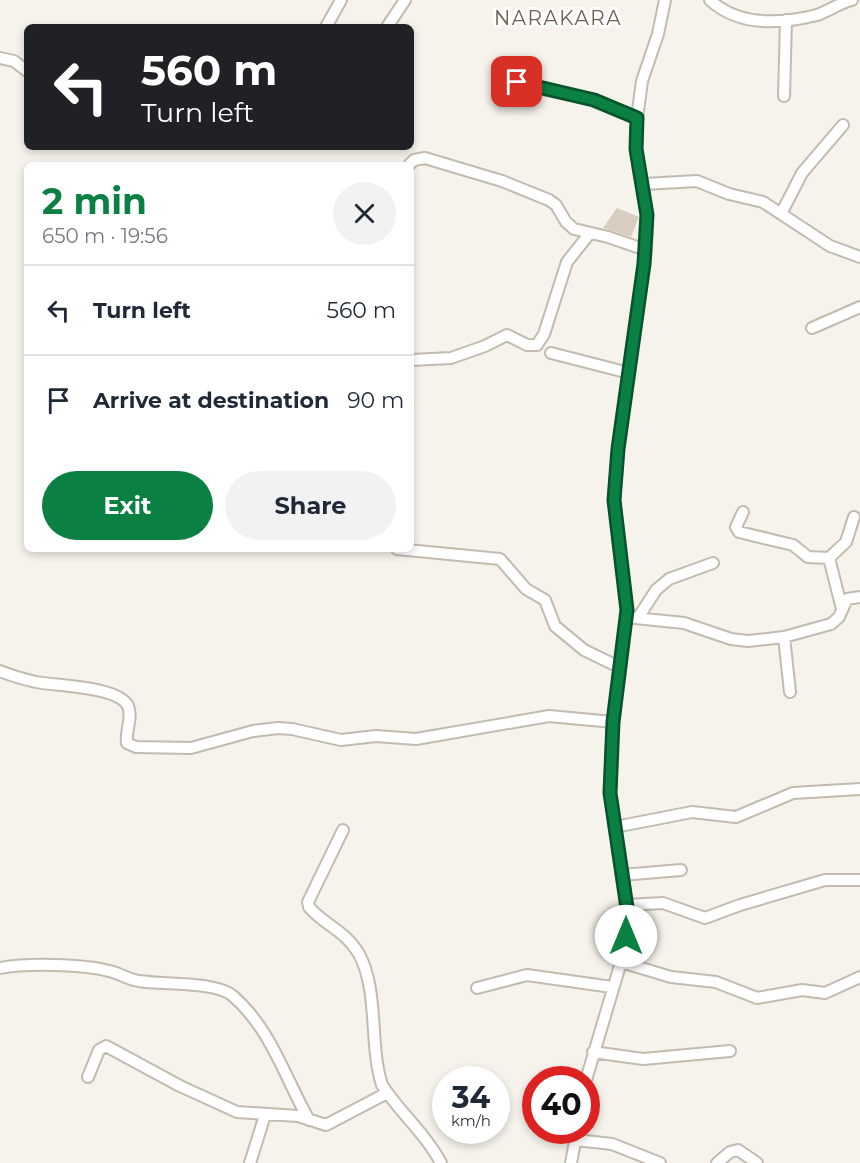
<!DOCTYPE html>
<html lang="en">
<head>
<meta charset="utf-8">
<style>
	body { margin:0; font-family:Montserrat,sans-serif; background:#f2f2f3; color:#1f2937; height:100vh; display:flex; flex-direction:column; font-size:22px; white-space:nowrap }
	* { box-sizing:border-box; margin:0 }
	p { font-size:20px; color:#747a83 }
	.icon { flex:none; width:33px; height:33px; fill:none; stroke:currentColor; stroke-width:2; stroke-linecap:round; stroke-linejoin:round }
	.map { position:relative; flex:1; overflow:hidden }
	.side { position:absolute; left:24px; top:162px; width:390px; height:390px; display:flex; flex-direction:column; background:#fff; border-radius:9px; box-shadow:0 3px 9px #0003 }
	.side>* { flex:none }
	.top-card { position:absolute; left:24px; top:24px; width:390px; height:126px; border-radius:9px; box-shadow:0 3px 9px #0003; background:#202124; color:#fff; overflow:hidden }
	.speed { position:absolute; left:432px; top:1066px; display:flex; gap:12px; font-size:30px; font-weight:700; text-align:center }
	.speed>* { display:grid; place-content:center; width:78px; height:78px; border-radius:50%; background:#fff; box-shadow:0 3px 9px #0003; line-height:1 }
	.speed small { font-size:15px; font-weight:400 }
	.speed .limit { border:9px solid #d22; background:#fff; color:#111 }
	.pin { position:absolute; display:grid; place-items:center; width:51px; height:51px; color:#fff; margin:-26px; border-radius:12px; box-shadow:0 3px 9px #0006 }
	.me { position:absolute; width:66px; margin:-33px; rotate:0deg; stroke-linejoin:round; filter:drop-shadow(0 0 4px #0008) }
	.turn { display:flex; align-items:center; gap:21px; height:126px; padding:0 18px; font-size:27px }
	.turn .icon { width:78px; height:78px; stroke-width:2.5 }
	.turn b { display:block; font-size:42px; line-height:51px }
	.round { display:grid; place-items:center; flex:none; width:63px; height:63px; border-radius:32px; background:#f2f2f3 }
	.overview { display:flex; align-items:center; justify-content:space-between; height:102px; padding:0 18px }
	h1 { font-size:36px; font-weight:700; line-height:45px; color:#0b8043 }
	.action { display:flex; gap:12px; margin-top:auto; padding:12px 18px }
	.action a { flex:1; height:69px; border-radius:36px; background:#0b8043; color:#fff; font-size:24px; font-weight:700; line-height:69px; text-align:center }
	.action a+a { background:#f2f2f3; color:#1f2937 }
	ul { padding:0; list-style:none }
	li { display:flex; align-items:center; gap:18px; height:90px; padding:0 18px; border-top:2px solid #e0e1e3 }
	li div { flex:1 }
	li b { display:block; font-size:22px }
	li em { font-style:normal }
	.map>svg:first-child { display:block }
	.building { fill:#d8cfc1 }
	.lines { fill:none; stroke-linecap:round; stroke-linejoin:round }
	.minor-casing { stroke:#c2bbae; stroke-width:14 }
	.minor { stroke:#fff; stroke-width:10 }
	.route-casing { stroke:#07532c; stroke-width:15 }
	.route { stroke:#0b8043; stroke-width:10 }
	.labels { text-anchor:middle; stroke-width:6; stroke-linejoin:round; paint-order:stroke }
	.quarter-label { font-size:20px; letter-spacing:1.5px; fill:#6e6250; stroke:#fff }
</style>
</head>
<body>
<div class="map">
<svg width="860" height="1163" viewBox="0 0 860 1163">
	<rect width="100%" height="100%" fill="#f6f3ec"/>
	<path class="building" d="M 617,208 L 639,217 L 631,237 L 603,228 Z"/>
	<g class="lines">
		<g class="minor-casing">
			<path id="minor" d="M 710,0 C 739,27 781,24 817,15 C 829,11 839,3 852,0
				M 326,27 L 341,0
				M 387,27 L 405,0
				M 0,58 L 14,61 L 27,71
				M 507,77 L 523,85 L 594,100 L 637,118
				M 784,96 L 786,20
				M 409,165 L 414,160 L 425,158 L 502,181 L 549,200 L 556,205 L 566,222 L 574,229 L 608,237 L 646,250
				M 644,184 L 697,181 L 729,194 L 763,202 L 830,246 L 860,257
				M 782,212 L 802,173 L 843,125
				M 812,328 L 860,307
				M 551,353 L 629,373
				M 411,360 L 451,358 L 485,346 L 507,335 L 527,345 L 537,345 L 544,334 L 567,262 L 590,233
				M 743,512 L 736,527 L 739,532 L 793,545 L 808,557 L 829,558
				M 397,549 L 500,559 L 526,589 L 545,600 L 555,626 L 584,650 L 619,667
				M 842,609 L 829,558 L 846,542 L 854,517
				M 626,617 L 684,623 L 731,639 L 748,641 L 784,637 L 831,624 L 839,617 L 847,599 L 860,597
				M 638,618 L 656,590 L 669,579 L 713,563
				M 784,637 L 790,692
				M 0,671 C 12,676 23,679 36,682 C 56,686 118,686 128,706 C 133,717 125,732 127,743 L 136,747 L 191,748 L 253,731 L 278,728 L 292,729 L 341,740 L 376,736 L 416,739 L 549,716 L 613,722
				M 615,827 L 692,812 L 736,817 L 793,793 L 860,789
				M 343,830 L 308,902 L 309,907 C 324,925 345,930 359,954 C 379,991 369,1045 382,1085 C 400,1113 426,1134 441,1163
				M 622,875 L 681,870
				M 626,905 L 663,903 L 705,918 L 740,905 L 825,880 L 860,880
				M 621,962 L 671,977 L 716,982 L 757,998 L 802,990 L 825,993 L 860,977
				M 0,968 C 26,963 83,964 109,971 C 120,973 128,980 139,981 C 163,985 215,981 233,996 C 271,1029 285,1078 309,1120
				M 477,988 L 527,975 L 612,987
				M 593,1052 L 643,1059 L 730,1051
				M 88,1077 L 99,1050 L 106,1046 L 180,1086 L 237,1112 L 298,1116 L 326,1125 L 387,1093
				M 586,1080 L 621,962 L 628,921 L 610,793 L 613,722 L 627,610 L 614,500 L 618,449 L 646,250 L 647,215 L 636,149 L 637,118 L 642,81 L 658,34 L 665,0
				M 576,1140 L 612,1144 L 660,1163
				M 250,1163 L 265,1115
				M 571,1163 L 577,1131
				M 717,1163 L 730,1152 L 738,1150 L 757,1163"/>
		</g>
		<use href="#minor" class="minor"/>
	</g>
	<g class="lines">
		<g class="route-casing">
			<path id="route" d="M 517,82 L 594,100 L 637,118 L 636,149 L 647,215 L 644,264 L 618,449 L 614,500 L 627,610 L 613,722 L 610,793 L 628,914 L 626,936"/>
		</g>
		<use href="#route" class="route"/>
	</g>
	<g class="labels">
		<g class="quarter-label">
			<text x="558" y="25">NARAKARA</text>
		</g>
	</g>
</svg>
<div class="speed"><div>34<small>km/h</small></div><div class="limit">40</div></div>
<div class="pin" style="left:517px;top:82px;background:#d93025"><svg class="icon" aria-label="arrive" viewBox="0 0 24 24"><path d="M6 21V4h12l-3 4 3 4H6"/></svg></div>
<svg class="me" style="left:626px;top:936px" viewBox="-20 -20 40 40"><circle r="19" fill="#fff"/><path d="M0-13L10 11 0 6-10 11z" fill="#0b8043"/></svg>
<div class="top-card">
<div class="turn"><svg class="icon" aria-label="left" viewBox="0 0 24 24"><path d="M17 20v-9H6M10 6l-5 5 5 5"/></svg><div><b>560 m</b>Turn left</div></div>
</div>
<section class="side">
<div class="overview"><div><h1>2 min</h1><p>650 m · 19:56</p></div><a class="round"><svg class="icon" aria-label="close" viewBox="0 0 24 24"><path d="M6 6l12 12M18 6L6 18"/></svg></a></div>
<ul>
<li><svg class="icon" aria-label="left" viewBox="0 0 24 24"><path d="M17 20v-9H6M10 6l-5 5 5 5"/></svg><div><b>Turn left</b></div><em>560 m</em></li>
<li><svg class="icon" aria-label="arrive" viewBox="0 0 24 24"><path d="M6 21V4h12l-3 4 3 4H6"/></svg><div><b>Arrive at destination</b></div><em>90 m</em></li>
</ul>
<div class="action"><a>Exit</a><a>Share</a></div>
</section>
</div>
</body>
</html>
